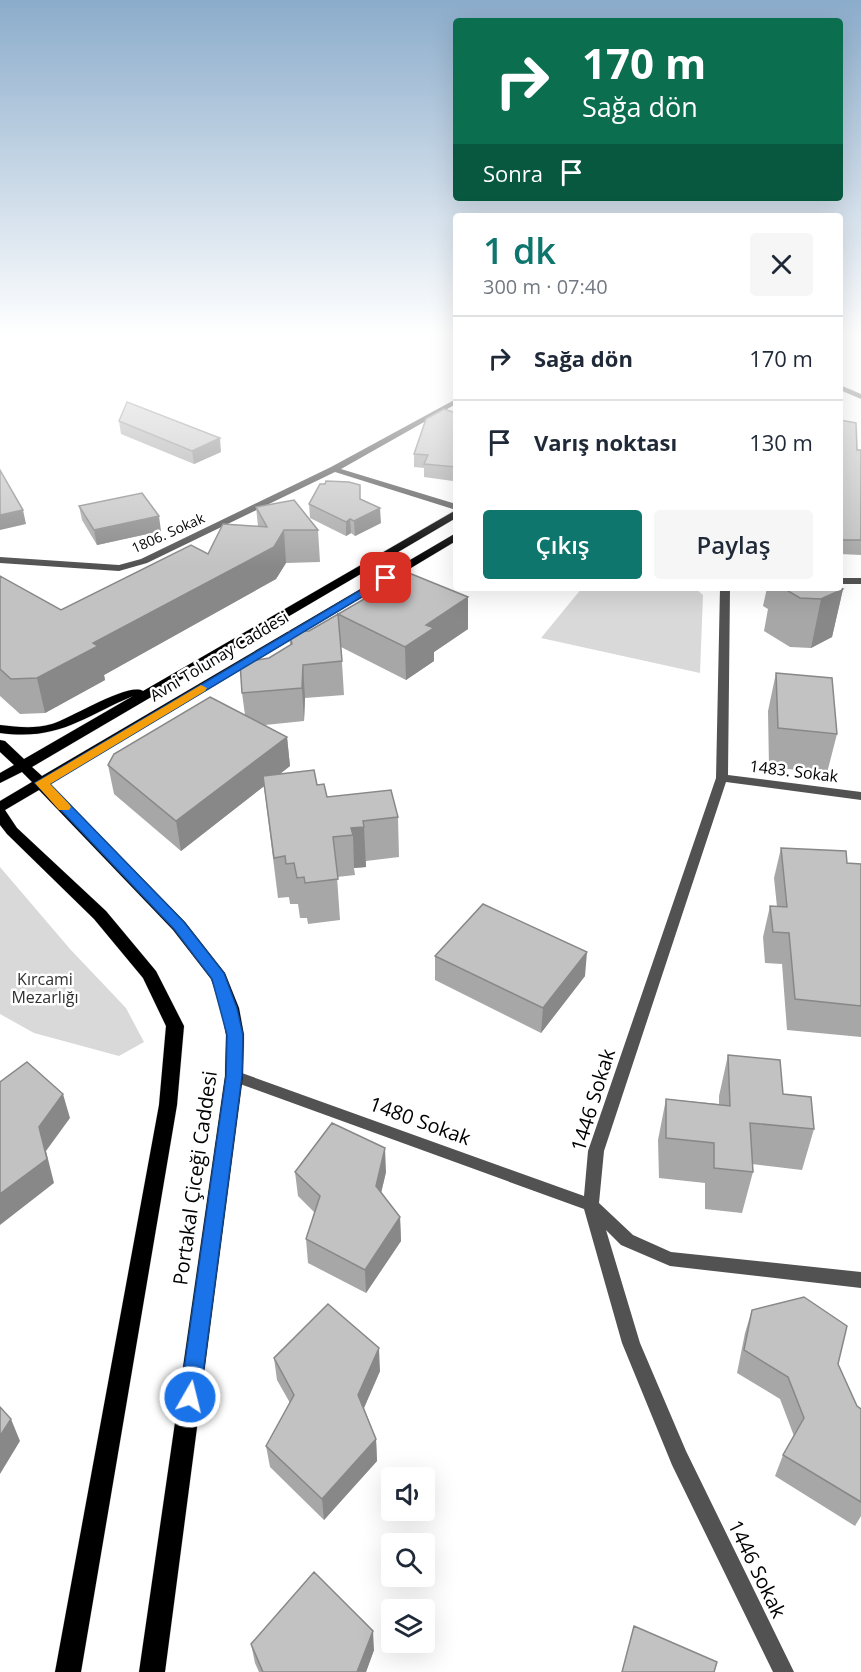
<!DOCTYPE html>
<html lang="tr">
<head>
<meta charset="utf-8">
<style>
	body { margin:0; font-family:"Open Sans",sans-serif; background:#f6f6f7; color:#1f2937; height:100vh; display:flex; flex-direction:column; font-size:22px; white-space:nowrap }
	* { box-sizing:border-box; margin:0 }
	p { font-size:20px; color:#747a83 }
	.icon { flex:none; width:33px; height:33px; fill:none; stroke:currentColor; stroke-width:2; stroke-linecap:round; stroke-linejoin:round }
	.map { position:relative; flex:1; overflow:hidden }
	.side { position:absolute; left:453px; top:213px; width:390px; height:378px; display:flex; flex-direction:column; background:#fff; border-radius:6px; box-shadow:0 6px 24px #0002 }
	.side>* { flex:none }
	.top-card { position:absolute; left:453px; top:18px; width:390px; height:183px; border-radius:6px; box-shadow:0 6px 24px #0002; background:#0b6e4f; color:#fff; overflow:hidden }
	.fabs { position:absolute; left:381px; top:1467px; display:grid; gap:12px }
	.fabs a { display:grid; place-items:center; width:54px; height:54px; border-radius:6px; background:#fff; box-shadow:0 6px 24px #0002; font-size:30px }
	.pin { position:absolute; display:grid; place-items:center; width:51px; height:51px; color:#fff; margin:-26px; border-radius:12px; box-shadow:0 3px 9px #0006 }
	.me { position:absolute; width:66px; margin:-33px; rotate:8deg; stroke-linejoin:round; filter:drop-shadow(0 0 4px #0008) }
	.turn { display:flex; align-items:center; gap:21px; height:126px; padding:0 30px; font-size:27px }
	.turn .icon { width:78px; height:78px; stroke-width:2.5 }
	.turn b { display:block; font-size:42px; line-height:51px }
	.then { display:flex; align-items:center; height:57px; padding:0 30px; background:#0003; gap:12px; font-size:22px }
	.round { display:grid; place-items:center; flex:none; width:63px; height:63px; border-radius:6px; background:#f6f6f7 }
	.overview { display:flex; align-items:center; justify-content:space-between; height:102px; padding:0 30px }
	h1 { font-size:36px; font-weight:600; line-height:45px; color:#0f766e }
	.button { display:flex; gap:12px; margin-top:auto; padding:12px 30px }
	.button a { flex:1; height:69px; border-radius:6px; background:#0f766e; color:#fff; font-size:24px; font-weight:600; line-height:69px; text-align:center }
	.button a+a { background:#f6f6f7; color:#1f2937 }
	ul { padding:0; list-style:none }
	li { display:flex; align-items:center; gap:18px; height:84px; padding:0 30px; border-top:2px solid #e0e1e3 }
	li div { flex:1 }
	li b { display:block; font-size:22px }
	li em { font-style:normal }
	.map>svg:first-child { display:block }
	.green { fill:#d9d9d9 }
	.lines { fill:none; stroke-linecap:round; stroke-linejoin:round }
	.primary-casing { stroke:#dbdbdb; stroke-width:1 }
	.minor { fill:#525252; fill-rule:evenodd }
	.primary { fill:#000; fill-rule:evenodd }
	.wall { fill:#a7a7a7 }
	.shaded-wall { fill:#888 }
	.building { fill:#c2c2c2; stroke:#888; stroke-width:1.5 }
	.route { fill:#1a73e8; stroke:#114b97; stroke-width:1.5 }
	.slow { fill:#f59e0b }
	.labels { text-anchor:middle; stroke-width:5; stroke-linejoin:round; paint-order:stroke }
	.far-street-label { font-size:14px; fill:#000; stroke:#fff }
	.street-label { font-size:16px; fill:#000; stroke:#fff }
	.park-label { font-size:16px; fill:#303030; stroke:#fff }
	.near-street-label { font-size:20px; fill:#000; stroke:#fff }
</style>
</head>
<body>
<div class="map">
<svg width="861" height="1672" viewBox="0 0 861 1672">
	<rect width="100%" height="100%" fill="#fff"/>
	<path class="green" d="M 582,588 L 695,588 L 703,595 L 700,673 L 541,638 Z
		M 0,867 L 70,949 L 126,1008 L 144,1042 L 119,1056 L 34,1033 L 0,1014 Z"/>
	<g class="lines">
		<g class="primary-casing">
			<path id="primary" d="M 456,510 L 456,518 L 32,767 L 42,776 L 456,533 L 456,541 L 50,784 L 185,922 L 225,973 L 239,1008 L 244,1035 L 243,1076 L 165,1672 L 139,1672 L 225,1076 L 226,1035 L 221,1008 L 211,979 L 173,930 L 39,790 L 5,810 L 17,828 L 106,911 L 156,971 L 184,1026 L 177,1105 L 81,1672 L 55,1672 L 159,1105 L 166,1026 L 143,978 L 94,919 L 7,834 L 0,825 L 0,801 L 32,782 L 22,772 L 0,783 L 0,773 L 14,765 L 0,752 L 0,740 L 5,741 L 24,759 L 133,696 C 83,717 59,741 0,733 L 0,725 C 18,727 34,729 52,724 C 72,718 128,682 143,691 Z"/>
		</g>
		<path class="minor" d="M 840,385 L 861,394 L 861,399 L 840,390 Z
			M 456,399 L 456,404 L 341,469 L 456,504 L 456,510 L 335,472 L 147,563 L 119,571 L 0,563 L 0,557 L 119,565 L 141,559 L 331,467 Z
			M 840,578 L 861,578 L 861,584 L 840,584 Z
			M 720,588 L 730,588 L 728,775 L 861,792 L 861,800 L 726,782 L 604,1151 L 599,1203 L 633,1235 L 671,1252 L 861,1272 L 861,1288 L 670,1266 L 621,1245 L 606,1230 L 640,1343 L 686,1451 L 794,1672 L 773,1672 L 672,1465 L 622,1343 L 584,1209 L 229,1080 L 227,1076 L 229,1072 L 234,1070 L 239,1072 L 584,1196 L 588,1151 L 716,778 Z"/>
		<use href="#primary" class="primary"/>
	</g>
	<path class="wall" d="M 456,413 L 453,481 L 424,477 L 424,468 L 414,467 L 414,454 Z
		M 840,420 L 857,450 L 861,450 L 861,555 L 840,554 Z
		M 119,421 L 221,452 L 194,464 L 121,434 Z
		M 361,499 L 381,523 L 355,536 L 351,533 L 346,536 L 310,518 L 309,504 Z
		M 79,506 L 161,531 L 97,545 L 82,520 Z
		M 256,507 L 318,530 L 320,562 L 286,563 L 276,579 L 104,675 L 105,680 L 45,713 L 20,714 L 0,696 L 0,576 L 61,610 L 208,554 L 258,526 Z
		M 409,573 L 468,629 L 434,652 L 434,661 L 406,680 L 341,647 L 344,695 L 305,698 L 304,721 L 265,725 L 287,737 L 290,766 L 280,774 L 317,785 L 327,797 L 398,817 L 399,857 L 366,861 L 366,867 L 354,868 L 355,875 L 337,877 L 340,920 L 308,924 L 307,918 L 300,918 L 298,904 L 290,904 L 289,897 L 278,898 L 264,786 L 181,851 L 114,794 L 108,765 L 245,715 L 242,693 L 269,658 L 290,645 L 289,632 L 309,631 Z
		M 840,583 L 841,583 L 840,587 L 843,589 L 832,637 L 811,648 L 790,647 L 764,631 L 768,609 L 763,606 L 767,588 L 840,588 Z
		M 776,673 L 837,734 L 827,773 L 769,767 L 768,711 Z
		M 781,848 L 847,863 L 861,864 L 861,1037 L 787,1030 L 782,964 L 765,963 L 763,937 L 770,906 L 777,907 L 774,878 Z
		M 435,956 L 585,976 L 541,1033 L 435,980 Z
		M 728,1055 L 783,1094 L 814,1129 L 802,1170 L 752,1164 L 753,1172 L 742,1213 L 705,1209 L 705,1183 L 659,1178 L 658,1140 L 666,1099 L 719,1104 L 719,1096 Z
		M 295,1172 L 386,1172 L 381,1193 L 400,1217 L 401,1241 L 366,1293 L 308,1263 L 306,1239 L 315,1213 L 298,1196 Z
		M 752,1310 L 838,1364 L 857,1406 L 861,1409 L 861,1516 L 855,1526 L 775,1476 L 783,1455 L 794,1436 L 780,1399 L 737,1373 L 745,1333 Z
		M 274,1358 L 380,1371 L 364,1408 L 376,1439 L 377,1461 L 324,1520 L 270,1467 L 266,1446 L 290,1403 L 277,1380 Z
		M 251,1644 L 374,1650 L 366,1672 L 259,1672 L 255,1663 Z"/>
	<path class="shaded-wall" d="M 220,438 L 221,452 L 194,464 L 192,451 Z
		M 456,467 L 456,480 L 453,481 L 454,468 Z
		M 380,508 L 381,523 L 355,536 L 354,521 Z
		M 23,510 L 26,524 L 0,530 L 0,515 Z
		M 159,516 L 161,531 L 97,545 L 94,530 Z
		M 350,519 L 351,533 L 346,536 L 346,522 Z
		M 284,530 L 286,563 L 276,579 L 104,675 L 105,680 L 45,713 L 37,678 L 93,643 Z
		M 843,564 L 840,577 L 840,565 Z
		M 843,589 L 832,637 L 811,648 L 821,599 Z
		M 468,597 L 468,629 L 434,652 L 434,661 L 406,680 L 405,647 L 426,625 Z
		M 303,665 L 305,698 L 304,721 L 302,688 Z
		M 287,737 L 290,766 L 181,851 L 176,821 Z
		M 364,827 L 366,867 L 354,868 L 353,835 L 351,828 Z
		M 587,952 L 585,976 L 541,1033 L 543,1008 Z
		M 63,1094 L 70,1118 L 46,1151 L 54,1183 L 0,1225 L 0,1194 L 39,1127 Z
		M 385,1148 L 386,1172 L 377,1210 L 376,1186 Z
		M 400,1217 L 401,1241 L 366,1293 L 365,1270 Z
		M 379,1348 L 380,1371 L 360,1417 L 358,1395 Z
		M 11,1419 L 20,1441 L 0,1474 L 0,1436 Z
		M 376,1439 L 377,1461 L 324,1520 L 322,1499 Z
		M 373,1631 L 374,1650 L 366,1672 L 357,1672 Z"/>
	<path class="building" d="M 127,402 L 220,438 L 192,451 L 119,421 Z
		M 444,409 L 456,413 L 456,467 L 424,464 L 428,455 L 414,454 L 426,419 Z
		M 840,420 L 856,423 L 857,450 L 861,450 L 861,540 L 840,540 Z
		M 0,470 L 23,510 L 0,515 Z
		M 326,481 L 349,482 L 360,485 L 360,499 L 380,508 L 354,521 L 350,519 L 346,522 L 309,504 L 320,484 L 325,484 Z
		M 142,493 L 159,516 L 94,530 L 79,506 Z
		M 294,500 L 318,530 L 284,530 L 274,547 L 93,643 L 98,646 L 37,678 L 11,679 L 0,669 L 0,576 L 61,610 L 191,545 L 208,554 L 223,524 L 267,527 L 256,507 Z
		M 409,573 L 468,597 L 426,625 L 434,628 L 405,647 L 338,614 L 342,661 L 303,665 L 302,688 L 242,693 L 240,663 L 269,658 L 292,644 L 289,632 L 309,631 Z
		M 840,587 L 843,589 L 821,599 L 800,598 L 783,588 L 840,588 Z
		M 776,673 L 832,678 L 837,734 L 778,728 Z
		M 210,697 L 287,737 L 176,821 L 108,765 L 114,754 Z
		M 314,770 L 317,785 L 324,784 L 327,797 L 391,790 L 398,817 L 363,821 L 364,827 L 351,828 L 353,835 L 333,837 L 338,879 L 305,883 L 304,877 L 297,878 L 294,863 L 286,864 L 285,856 L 274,858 L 263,776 Z
		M 781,848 L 846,851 L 847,863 L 861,864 L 861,1006 L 795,999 L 789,933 L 773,932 L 770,906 L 787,907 Z
		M 483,904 L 587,952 L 543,1008 L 435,956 Z
		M 728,1055 L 780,1060 L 783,1094 L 811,1097 L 814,1129 L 750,1123 L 753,1172 L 714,1168 L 714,1143 L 666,1138 L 666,1099 L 730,1106 Z
		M 27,1062 L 63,1094 L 39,1127 L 47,1159 L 0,1194 L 0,1082 Z
		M 332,1123 L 385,1148 L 376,1186 L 400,1217 L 365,1270 L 306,1239 L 320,1196 L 295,1172 Z
		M 804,1297 L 847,1326 L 838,1364 L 857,1406 L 861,1409 L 861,1502 L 783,1455 L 804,1418 L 788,1377 L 744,1350 L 752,1310 Z
		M 328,1304 L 379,1348 L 358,1395 L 376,1439 L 322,1499 L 266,1446 L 294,1395 L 274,1358 Z
		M 0,1407 L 11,1419 L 0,1436 Z
		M 314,1572 L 373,1631 L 357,1672 L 263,1672 L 251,1644 Z
		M 634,1626 L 717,1662 L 714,1672 L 622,1672 Z"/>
	<linearGradient id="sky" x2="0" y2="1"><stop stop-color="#8baccb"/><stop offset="0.59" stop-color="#fff"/><stop offset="1" stop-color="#fff" stop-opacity="0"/></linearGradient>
	<rect width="861" height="567" fill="url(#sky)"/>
	<path class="route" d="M 386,575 L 390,576 L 390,580 L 50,784 L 184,922 L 224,973 L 237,1008 L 243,1035 L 242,1076 L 200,1397 L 197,1404 L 190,1407 L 183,1404 L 180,1397 L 226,1076 L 227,1035 L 212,979 L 174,929 L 35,783 Z"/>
	<path class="slow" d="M 201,685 L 207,688 L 205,691 L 50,784 L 69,804 L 71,807 L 69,810 L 59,810 L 35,783 Z"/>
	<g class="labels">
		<g class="far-street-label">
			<text transform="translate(168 533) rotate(-24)" y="5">1806. Sokak</text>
		</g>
		<g class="street-label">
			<text transform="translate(219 656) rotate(-31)" y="6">Avni Tolunay Caddesi</text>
			<text transform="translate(794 771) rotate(7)" y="6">1483. Sokak</text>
		</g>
		<g class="park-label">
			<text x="45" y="985">Kırcami<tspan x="45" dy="18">Mezarlığı</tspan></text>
		</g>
		<g class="near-street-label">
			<text transform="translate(593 1100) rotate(-73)" y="7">1446 Sokak</text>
			<text transform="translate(420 1121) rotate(20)" y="7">1480 Sokak</text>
			<text transform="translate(195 1178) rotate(-82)" y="7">Portakal Çiceği Caddesi</text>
			<text transform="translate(757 1569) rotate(64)" y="7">1446 Sokak</text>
		</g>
	</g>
</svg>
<div class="fabs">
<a><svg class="icon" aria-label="sound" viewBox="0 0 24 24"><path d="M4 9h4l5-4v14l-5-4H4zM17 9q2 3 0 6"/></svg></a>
<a><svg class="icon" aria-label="search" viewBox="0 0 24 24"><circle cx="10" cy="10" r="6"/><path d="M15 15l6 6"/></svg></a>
<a><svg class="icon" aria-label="layers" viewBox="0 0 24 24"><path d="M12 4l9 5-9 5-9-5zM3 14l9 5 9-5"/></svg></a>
</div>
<div class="pin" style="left:386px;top:578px;background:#d93025"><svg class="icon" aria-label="arrive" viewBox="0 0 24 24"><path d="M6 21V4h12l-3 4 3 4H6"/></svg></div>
<svg class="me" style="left:190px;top:1397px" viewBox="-20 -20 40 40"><circle r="17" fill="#1a73e8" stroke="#fff" stroke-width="3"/><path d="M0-11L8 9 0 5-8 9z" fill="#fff"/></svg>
<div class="top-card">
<div class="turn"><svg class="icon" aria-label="right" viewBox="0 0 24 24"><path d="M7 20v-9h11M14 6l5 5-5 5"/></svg><div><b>170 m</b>Sağa dön</div></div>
<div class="then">Sonra<svg class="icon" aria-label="arrive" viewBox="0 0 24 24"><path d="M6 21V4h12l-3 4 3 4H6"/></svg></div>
</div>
<section class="side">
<div class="overview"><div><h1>1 dk</h1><p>300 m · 07:40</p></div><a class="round"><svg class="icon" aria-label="close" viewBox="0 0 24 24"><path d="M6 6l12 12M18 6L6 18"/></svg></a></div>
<ul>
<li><svg class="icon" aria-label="right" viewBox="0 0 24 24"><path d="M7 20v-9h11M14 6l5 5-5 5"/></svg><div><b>Sağa dön</b></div><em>170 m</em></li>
<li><svg class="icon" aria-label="arrive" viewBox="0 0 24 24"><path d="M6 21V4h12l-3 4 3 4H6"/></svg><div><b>Varış noktası</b></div><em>130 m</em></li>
</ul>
<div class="button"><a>Çıkış</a><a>Paylaş</a></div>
</section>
</div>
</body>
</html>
